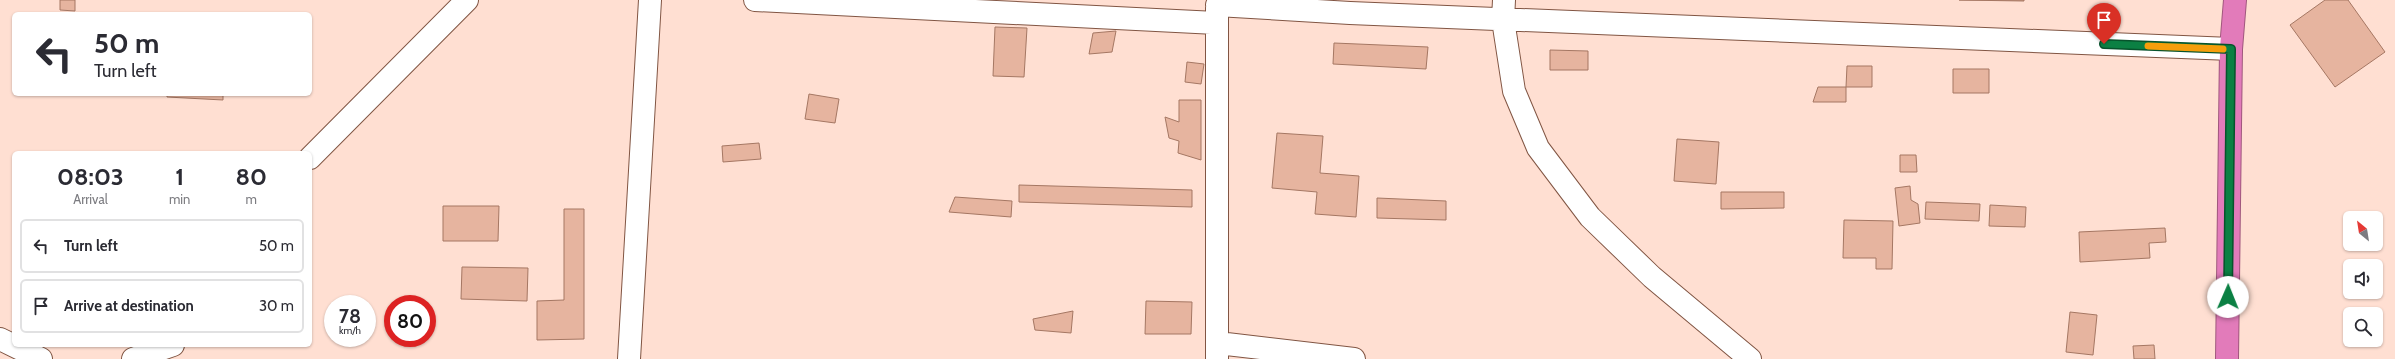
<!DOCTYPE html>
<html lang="en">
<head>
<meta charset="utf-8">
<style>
	body { margin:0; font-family:Cabin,sans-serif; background:#f2f2f3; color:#2b2b33; height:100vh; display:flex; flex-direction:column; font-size:15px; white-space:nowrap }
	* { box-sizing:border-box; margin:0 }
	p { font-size:13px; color:#7c7c81 }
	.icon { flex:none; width:22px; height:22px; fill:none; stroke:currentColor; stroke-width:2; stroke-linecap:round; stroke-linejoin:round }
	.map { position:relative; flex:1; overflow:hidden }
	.side { position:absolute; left:12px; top:151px; width:300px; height:196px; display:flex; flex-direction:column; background:#fff; border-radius:6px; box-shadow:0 1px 3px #0004 }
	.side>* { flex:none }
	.banner { position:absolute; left:12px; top:12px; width:300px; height:84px; border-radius:6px; box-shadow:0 1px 3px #0004; background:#fff; color:#2b2b33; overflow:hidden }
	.needle { width:26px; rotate:330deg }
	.controls { position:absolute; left:2343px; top:211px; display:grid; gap:8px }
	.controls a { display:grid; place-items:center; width:40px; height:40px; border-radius:6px; background:#fff; box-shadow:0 1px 3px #0004; font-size:20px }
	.speed { position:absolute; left:324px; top:295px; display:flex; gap:8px; font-size:20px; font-weight:700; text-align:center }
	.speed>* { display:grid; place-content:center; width:52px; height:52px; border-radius:50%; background:#fff; box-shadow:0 1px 3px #0004; line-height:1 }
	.speed small { font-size:10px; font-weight:400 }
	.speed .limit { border:6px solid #d22; background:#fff; color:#111 }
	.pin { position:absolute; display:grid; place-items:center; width:34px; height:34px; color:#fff; margin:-41px -17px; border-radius:50% 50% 50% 0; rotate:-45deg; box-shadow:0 0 4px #0007 }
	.pin .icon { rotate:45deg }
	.me { position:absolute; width:44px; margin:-22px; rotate:1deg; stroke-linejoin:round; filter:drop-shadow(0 0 3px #0008) }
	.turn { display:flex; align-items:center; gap:14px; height:84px; padding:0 16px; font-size:18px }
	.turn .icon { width:52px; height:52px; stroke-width:2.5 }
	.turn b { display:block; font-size:28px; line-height:34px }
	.eta { display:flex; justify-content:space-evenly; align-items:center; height:68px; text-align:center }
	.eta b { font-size:24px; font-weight:700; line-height:28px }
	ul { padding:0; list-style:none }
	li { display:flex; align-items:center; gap:12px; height:54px; margin:0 8px 6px; padding:0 8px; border:2px solid #e1e1e2; border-radius:6px }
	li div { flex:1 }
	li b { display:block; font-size:15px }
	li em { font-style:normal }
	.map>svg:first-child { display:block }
	.building { fill:#e6b49f; stroke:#a57763 }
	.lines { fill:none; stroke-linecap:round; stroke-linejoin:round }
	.street-casing { stroke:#815543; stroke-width:24 }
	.highway-casing { stroke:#a0577d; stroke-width:24 }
	.street { stroke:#fff; stroke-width:22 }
	.highway { stroke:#e27bba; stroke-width:22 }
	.route-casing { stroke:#07532c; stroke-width:10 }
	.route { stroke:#0b8043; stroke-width:7 }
	.slow { stroke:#f59e0b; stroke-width:7 }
</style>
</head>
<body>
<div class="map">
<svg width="2395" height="359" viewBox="0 0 2395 359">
	<rect width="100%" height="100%" fill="#ffdfd2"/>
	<path class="building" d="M 60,0 L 75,0 L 75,11 L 60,10 Z
		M 1959,0 L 2024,0 L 2024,1 Z
		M 2325,0 L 2348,0 L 2385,52 L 2335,87 L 2290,25 Z
		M 995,27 L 1027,28 L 1024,77 L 993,76 Z
		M 1116,31 L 1112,52 L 1089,54 L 1093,33 Z
		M 1334,43 L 1428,47 L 1426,69 L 1333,64 Z
		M 1550,50 L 1588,51 L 1588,70 L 1550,70 Z
		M 1187,62 L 1204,64 L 1201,84 L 1185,82 Z
		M 1847,66 L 1872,66 L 1872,87 L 1846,87 Z
		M 1953,69 L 1989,69 L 1989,93 L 1953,93 Z
		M 1818,87 L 1846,87 L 1846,102 L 1813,102 Z
		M 167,94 L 223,94 L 223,100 L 167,97 Z
		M 809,94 L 839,99 L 835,123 L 805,119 Z
		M 1179,100 L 1201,100 L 1201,160 L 1178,153 L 1179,141 L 1169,138 L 1165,117 L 1179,122 Z
		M 1277,133 L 1323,136 L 1320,173 L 1359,176 L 1356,217 L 1315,214 L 1317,192 L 1272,188 Z
		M 1677,139 L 1719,142 L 1716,184 L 1674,181 Z
		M 759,143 L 761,159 L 723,162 L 722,146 Z
		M 1900,155 L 1916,155 L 1917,172 L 1900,172 Z
		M 1019,185 L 1192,190 L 1192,207 L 1019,202 Z
		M 1910,186 L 1911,200 L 1918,204 L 1920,223 L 1899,226 L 1895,188 Z
		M 1721,192 L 1784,192 L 1784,208 L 1721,209 Z
		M 955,197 L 1012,201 L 1011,217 L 949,212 Z
		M 1377,198 L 1446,201 L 1446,220 L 1377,218 Z
		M 1926,202 L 1980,204 L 1979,221 L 1925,219 Z
		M 1990,205 L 2026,207 L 2025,227 L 1989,226 Z
		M 443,206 L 499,206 L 498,241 L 443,241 Z
		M 564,209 L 584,209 L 584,339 L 537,340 L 537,301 L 564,300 Z
		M 1844,220 L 1893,221 L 1892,269 L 1876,269 L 1876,258 L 1843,258 Z
		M 2165,228 L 2166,242 L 2149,243 L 2150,258 L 2080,262 L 2079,232 Z
		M 462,267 L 528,268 L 527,301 L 461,299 Z
		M 1146,301 L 1192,302 L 1191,334 L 1145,334 Z
		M 1073,311 L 1071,333 L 1035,330 L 1033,319 Z
		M 2070,312 L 2097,315 L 2093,355 L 2066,352 Z
		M 2154,345 L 2155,359 L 2134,359 L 2133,346 Z"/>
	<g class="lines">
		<g class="street-casing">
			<path id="street" d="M 755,0 L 1216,23
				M 1504,0 L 1503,20 L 1514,91 L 1538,148 L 1590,217 L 1652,277 L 1750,359
				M 1217,5 L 1350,13 L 2231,49
				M 1217,8 L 1217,359
				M 310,158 L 467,0
				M 0,339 L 41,359
				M 1218,343 L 1354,359
				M 133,359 L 173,345
				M 629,359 L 650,0"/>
		</g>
		<g class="highway-casing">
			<path id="highway" d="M 2227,359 L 2231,49 L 2235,0"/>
		</g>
		<use href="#street" class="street"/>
		<use href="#highway" class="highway"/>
	</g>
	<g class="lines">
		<g class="route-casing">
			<path id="route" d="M 2104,44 L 2231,49 L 2228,297"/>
		</g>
		<use href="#route" class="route"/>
		<path class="slow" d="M 2148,46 L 2223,49"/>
	</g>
</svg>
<div class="controls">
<a><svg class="needle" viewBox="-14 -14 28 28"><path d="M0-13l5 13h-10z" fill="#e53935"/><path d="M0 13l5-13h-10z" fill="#7c7c81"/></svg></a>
<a><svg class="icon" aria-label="sound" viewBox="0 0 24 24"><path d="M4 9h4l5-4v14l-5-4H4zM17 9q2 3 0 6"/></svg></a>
<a><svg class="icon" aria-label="search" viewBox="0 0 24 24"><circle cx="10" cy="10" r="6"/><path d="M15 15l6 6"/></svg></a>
</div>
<div class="speed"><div>78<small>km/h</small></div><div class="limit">80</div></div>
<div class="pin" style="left:2104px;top:44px;background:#d93025"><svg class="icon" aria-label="arrive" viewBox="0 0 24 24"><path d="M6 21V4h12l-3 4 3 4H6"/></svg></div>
<svg class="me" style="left:2228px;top:297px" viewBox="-20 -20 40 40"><circle r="19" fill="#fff"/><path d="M0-13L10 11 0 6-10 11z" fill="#0b8043"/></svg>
<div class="banner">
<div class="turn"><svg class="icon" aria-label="left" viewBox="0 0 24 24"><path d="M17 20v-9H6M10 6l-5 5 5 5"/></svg><div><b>50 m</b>Turn left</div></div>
</div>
<section class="side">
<div class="eta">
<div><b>08:03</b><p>Arrival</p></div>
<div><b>1</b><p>min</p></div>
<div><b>80</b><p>m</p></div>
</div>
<ul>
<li><svg class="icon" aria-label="left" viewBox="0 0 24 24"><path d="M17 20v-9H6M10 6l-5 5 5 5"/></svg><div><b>Turn left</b></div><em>50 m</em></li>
<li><svg class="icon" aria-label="arrive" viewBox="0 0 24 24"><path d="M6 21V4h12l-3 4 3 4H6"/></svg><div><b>Arrive at destination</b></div><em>30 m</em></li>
</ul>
</section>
</div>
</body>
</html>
